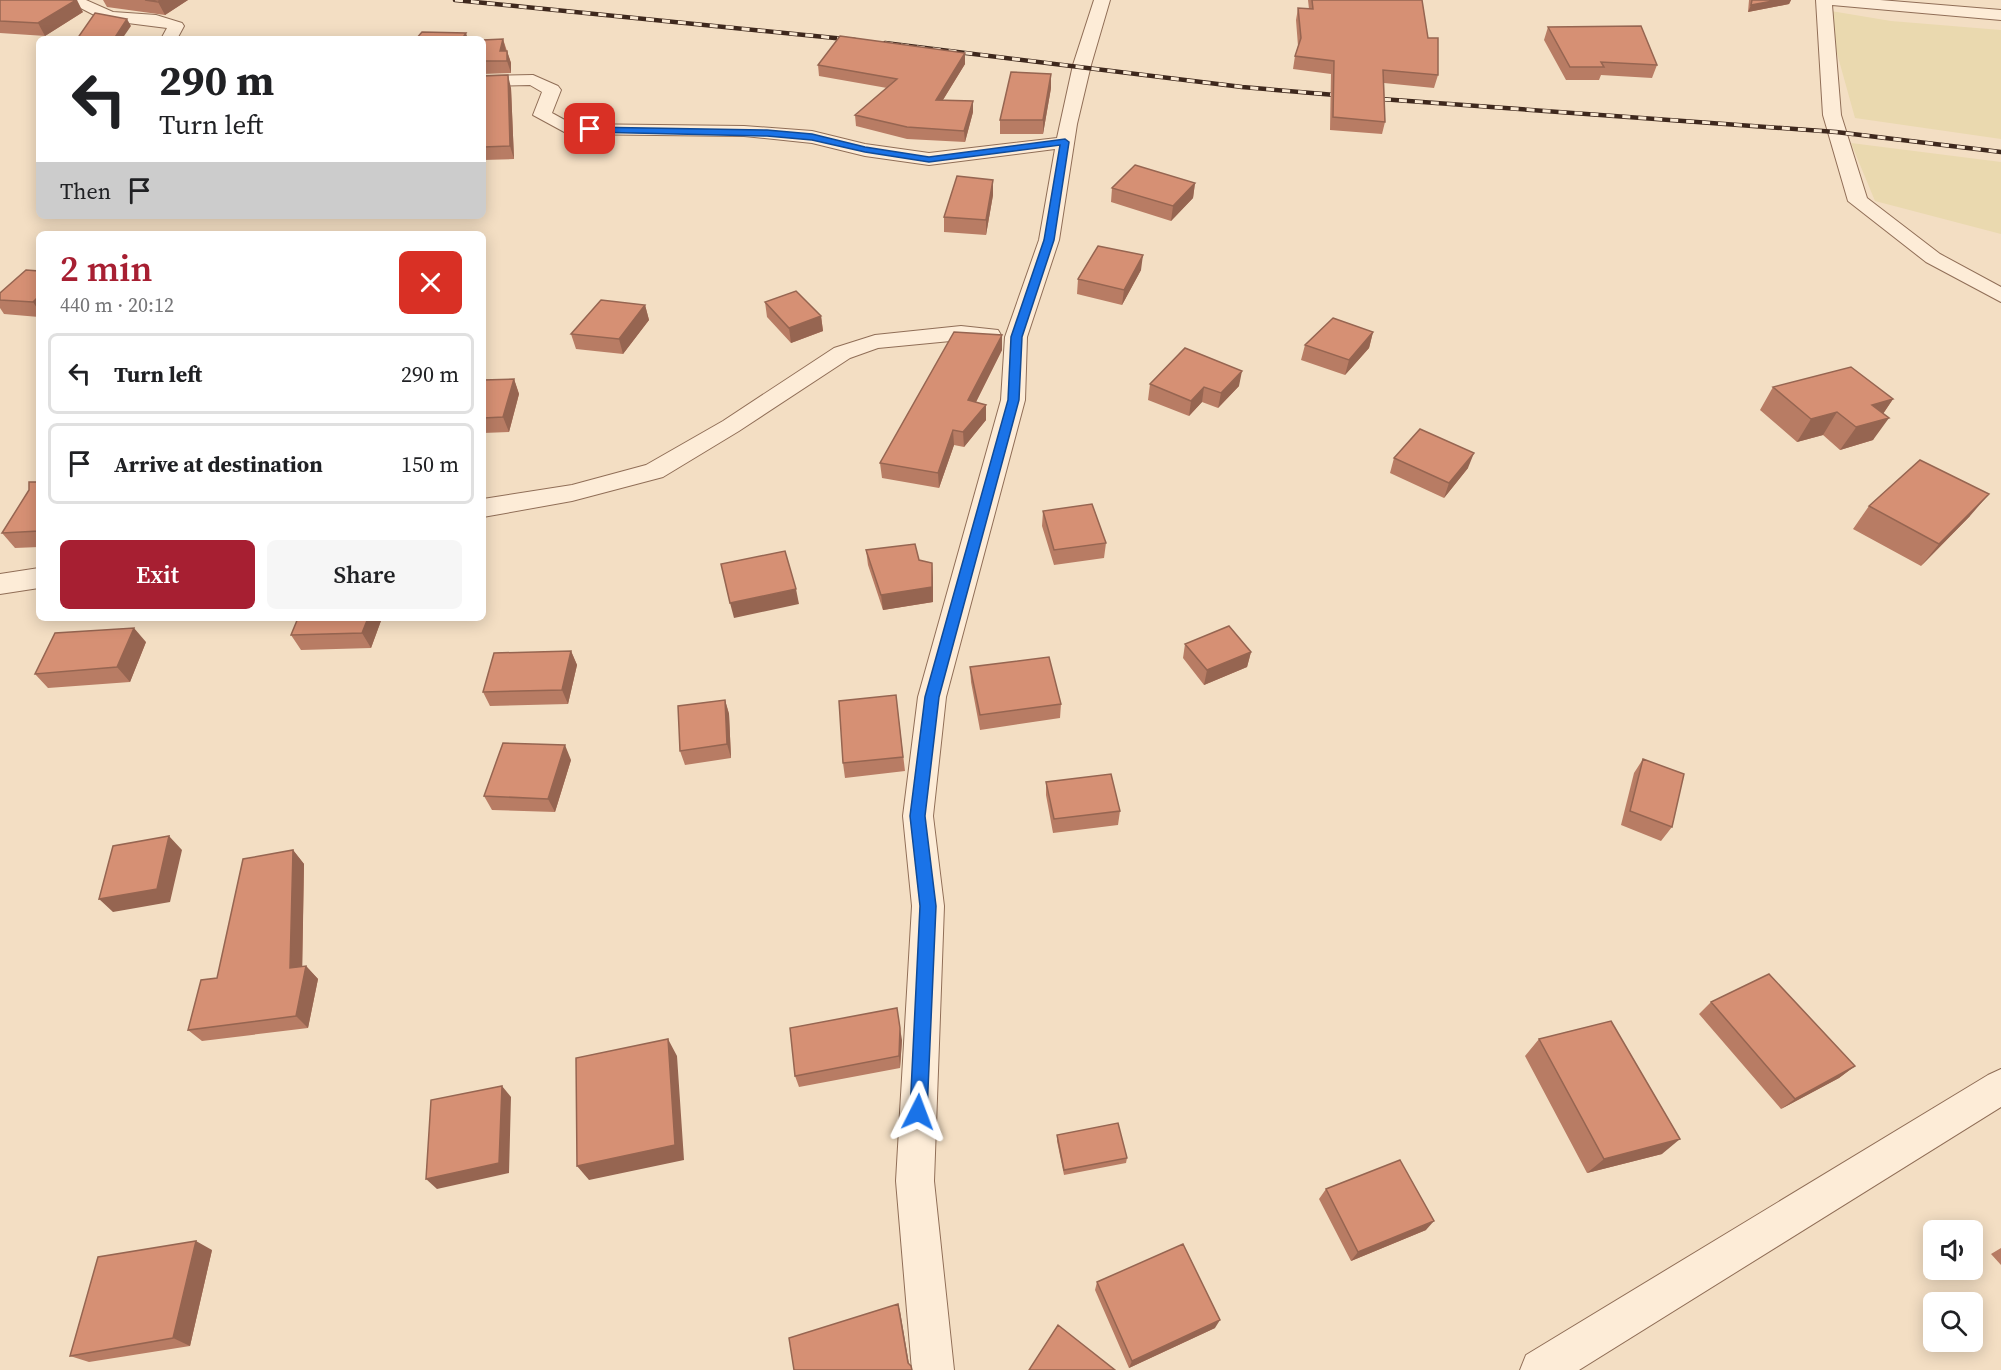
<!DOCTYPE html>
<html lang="en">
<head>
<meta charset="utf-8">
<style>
	body { margin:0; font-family:"Source Serif 4",serif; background:#f6f6f6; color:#202124; height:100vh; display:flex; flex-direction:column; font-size:22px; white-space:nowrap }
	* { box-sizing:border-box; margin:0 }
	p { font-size:20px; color:#757577 }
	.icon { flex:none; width:33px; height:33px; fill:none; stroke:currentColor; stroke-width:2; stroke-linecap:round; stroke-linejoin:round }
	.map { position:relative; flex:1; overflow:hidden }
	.panel { position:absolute; left:36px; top:231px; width:450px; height:390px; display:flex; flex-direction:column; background:#fff; border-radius:9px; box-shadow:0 3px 15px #0003 }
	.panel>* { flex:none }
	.top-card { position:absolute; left:36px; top:36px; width:450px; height:183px; border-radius:9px; box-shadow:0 3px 15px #0003; background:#fff; color:#202124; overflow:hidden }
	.buttons { position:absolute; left:1923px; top:1220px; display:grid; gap:12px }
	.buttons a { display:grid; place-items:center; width:60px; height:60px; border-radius:9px; background:#fff; box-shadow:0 3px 15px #0003; font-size:30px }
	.pin { position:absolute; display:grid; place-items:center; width:51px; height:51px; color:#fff; margin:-26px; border-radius:12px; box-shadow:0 3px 9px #0006 }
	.me { position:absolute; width:66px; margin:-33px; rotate:3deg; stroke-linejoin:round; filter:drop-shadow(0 0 4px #0008) }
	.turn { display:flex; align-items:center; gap:21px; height:126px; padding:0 24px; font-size:27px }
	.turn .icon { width:78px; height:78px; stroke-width:2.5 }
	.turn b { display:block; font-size:42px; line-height:51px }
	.then { display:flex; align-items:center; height:57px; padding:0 24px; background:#0003; gap:12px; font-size:22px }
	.round { display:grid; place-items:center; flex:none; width:63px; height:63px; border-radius:9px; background:#f6f6f6 }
	.headline { display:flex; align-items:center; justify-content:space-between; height:102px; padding:0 24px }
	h1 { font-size:36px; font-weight:600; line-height:45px; color:#a71f32 }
	.cta { display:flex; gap:12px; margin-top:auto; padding:12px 24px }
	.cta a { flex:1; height:69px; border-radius:9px; background:#a71f32; color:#fff; font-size:24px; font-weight:600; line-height:69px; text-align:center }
	.cta a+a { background:#f6f6f6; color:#202124 }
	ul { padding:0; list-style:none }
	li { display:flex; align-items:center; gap:18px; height:81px; margin:0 12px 9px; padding:0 12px; border:3px solid #e0e0e0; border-radius:9px }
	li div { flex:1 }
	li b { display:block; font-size:22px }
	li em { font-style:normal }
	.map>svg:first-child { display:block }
	.farmland { fill:#ead9af }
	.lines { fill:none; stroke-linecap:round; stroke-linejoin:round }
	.street-casing { stroke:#906e57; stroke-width:2 }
	.street { fill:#fdecd7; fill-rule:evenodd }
	.rail-casing { stroke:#3e281d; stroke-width:4.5 }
	.rail { stroke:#fae9d3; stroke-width:3; stroke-dasharray:8; stroke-linecap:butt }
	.wall { fill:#b87c64 }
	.shaded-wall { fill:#966551 }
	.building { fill:#d69074; stroke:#966551; stroke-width:1.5 }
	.route { fill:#1a73e8; stroke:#114b97; stroke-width:1.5 }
</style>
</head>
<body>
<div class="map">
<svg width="2001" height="1370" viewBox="0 0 2001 1370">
	<rect width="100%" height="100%" fill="#f3dec3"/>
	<path class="farmland" d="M 1825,10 L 1891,21 L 2001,30 L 2001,139 L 1855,118 Z
		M 1851,143 L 2001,162 L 2001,234 L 1875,201 Z"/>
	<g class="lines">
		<g class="street-casing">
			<path id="street" d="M 65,0 L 86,0 L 113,12 L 156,15 L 182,23 L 184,26 L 177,39 L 161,39 L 167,28 L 104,20 Z
				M 1094,0 L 1110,0 L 1091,65 L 1077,124 L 1059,240 L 1027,337 L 1025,400 L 946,697 L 933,816 L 944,906 L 934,1181 L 954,1370 L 912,1370 L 896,1181 L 912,906 L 903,816 L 918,697 L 1001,400 L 1005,337 L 1039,240 L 1055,149 L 929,165 L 865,156 L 812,143 L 744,136 L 568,134 L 533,115 L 542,92 L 530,85 L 483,86 L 483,76 L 533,75 L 558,86 L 561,90 L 552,113 L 572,124 L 744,126 L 812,131 L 865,144 L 929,153 L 1057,138 L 1073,65 Z
				M 1816,0 L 1880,0 L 2001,10 L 2001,20 L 1832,5 L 1841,115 L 1867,198 L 1940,254 L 2001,287 L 2001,302 L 1926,262 L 1848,201 L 1823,115 Z
				M 961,326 L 998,330 L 1001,335 L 998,340 L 961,340 L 878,348 L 850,358 L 739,431 L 663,477 L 572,501 L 483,517 L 483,499 L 572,485 L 646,465 L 723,421 L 834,348 L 875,335 Z
				M 39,568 L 39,588 L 0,594 L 0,574 Z
				M 2001,1069 L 2001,1107 L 1579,1370 L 1520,1370 L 1526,1355 L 1988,1075 Z"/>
		</g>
		<use href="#street" class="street"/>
		<g class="rail-casing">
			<path id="rail" d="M 455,0 L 855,40
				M 885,43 L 1242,87 L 1347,96
				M 1367,98 L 1836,132 L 2001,152"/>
		</g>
		<use href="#rail" class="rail"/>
	</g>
	<path class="wall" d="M 0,0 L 83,12 L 45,36 L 0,33 Z
		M 103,0 L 188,0 L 165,15 L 107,7 Z
		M 1308,0 L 1422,0 L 1428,38 L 1438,75 L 1434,88 L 1384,83 L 1385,122 L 1382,134 L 1330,130 L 1331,74 L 1293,69 L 1295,56 L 1298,46 L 1296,20 L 1298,8 L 1309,9 Z
		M 1749,0 L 1791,0 L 1789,4 L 1748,12 Z
		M 1548,27 L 1657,65 L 1652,78 L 1601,75 L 1599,80 L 1566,80 L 1544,40 Z
		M 503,39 L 511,63 L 511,73 L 483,74 L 483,40 Z
		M 965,53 L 965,64 L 943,100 L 973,112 L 965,142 L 907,139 L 856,126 L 855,115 L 887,88 L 819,76 L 818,65 Z
		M 483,76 L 511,88 L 514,159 L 483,160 Z
		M 1051,88 L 1043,134 L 1000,134 L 1000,120 Z
		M 993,180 L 993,195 L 986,235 L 944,232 L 944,217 Z
		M 1195,183 L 1193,198 L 1171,221 L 1111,202 L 1112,188 Z
		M 1141,270 L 1122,305 L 1077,294 L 1078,279 Z
		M 39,271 L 39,317 L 4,314 L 0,308 L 0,293 Z
		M 765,302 L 821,316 L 823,331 L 791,343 L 767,317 Z
		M 645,305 L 649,320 L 623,354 L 576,349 L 571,334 Z
		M 1373,332 L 1369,348 L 1345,375 L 1301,360 L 1305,345 Z
		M 1002,335 L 1002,350 L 976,402 L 986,405 L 986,420 L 964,447 L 954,445 L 939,488 L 882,478 L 880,463 Z
		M 514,379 L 519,394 L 509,432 L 483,433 L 483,380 Z
		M 1150,384 L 1239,386 L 1218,408 L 1202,402 L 1189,416 L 1148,400 Z
		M 1773,387 L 1893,399 L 1883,414 L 1873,440 L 1840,450 L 1823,435 L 1797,442 L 1760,410 Z
		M 1394,458 L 1468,468 L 1444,498 L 1390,473 Z
		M 39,482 L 39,547 L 15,548 L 2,533 Z
		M 1869,506 L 1970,516 L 1921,566 L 1853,529 Z
		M 1043,511 L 1106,543 L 1104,558 L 1054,565 L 1042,526 Z
		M 866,550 L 919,560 L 933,578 L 933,602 L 883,610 L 868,565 Z
		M 382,618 L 371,648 L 301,650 L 291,635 Z
		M 146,642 L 130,682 L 48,688 L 35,674 Z
		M 1185,644 L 1251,652 L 1247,667 L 1204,685 L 1183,658 Z
		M 571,651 L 577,665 L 568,704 L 490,706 L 483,692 Z
		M 970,667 L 1061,704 L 1060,718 L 980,730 L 971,682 Z
		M 896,695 L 905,771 L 845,778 L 843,763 Z
		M 725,700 L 729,714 L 731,758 L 685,765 L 680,751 Z
		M 1643,759 L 1672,827 L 1661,841 L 1621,825 L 1634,773 Z
		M 571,760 L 555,812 L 492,810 L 484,796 Z
		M 1046,782 L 1120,811 L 1118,825 L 1053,833 L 1046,795 Z
		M 293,850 L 304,864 L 302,967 L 306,966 L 318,979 L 308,1028 L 202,1041 L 188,1030 L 217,978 Z
		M 1711,1002 L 1855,1066 L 1839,1078 L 1781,1109 L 1699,1014 Z
		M 1539,1039 L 1662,1154 L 1587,1173 L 1525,1056 Z
		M 902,1040 L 900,1068 L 799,1087 L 795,1076 Z
		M 1057,1135 L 1127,1158 L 1126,1163 L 1064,1175 L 1057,1141 Z
		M 1326,1189 L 1426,1230 L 1351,1261 L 1319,1199 Z
		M 2001,1248 L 2001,1265 L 1991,1254 Z
		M 212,1250 L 190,1346 L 89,1362 L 70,1356 Z
		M 1097,1282 L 1215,1328 L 1129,1368 L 1095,1290 Z"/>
	<path class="shaded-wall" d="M 76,0 L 77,0 L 83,12 L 45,36 L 38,23 Z
		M 161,0 L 188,0 L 165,15 L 158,2 Z
		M 1778,0 L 1791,0 L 1789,4 L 1748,12 L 1751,5 Z
		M 127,19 L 131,26 L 122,39 L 114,39 Z
		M 466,33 L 468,39 L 462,39 Z
		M 503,39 L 506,51 L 500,51 Z
		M 507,51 L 511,63 L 511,73 L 507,61 Z
		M 965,53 L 965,64 L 936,111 L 936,100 Z
		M 1051,74 L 1051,88 L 1043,134 L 1043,120 Z
		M 508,75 L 511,88 L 514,159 L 510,146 Z
		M 973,101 L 973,112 L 965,142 L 964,131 Z
		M 993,180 L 993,195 L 986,235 L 986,220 Z
		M 1195,183 L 1193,198 L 1171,221 L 1173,206 Z
		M 1143,255 L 1141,270 L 1122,305 L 1124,290 Z
		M 39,296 L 39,311 L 33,302 Z
		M 645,305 L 649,320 L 623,354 L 619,339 Z
		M 821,316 L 823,331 L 791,343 L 789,328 Z
		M 1373,332 L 1369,348 L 1345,375 L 1349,360 Z
		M 1002,335 L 1002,350 L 969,416 L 968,400 Z
		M 1242,371 L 1239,386 L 1218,408 L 1221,393 Z
		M 514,379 L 519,394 L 509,432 L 503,417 Z
		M 1204,387 L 1202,402 L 1189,416 L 1191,401 Z
		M 1893,399 L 1878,421 L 1889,418 L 1873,440 L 1840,450 L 1872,405 Z
		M 986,405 L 986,420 L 964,447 L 963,432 Z
		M 1837,412 L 1823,435 L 1797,442 L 1811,419 Z
		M 953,430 L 954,445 L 939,488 L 938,473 Z
		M 1474,453 L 1468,468 L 1444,498 L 1449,483 Z
		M 1989,494 L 1970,516 L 1921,566 L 1939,544 Z
		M 932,563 L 933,578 L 933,602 L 883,610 L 881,595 Z
		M 796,589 L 799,604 L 734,618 L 730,603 Z
		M 368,618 L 382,618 L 371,648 L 362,633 Z
		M 134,628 L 146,642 L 130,682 L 117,667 Z
		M 571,651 L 577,665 L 568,704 L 562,690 Z
		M 1251,652 L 1247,667 L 1204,685 L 1207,670 Z
		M 725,700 L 729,714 L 731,758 L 727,744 Z
		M 565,745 L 571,760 L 555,812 L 548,799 Z
		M 169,836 L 182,850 L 170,902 L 113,912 L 99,899 Z
		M 293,850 L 304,864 L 302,981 L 290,968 Z
		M 306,966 L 318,979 L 308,1028 L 296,1016 Z
		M 900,1028 L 902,1040 L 900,1068 L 899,1056 Z
		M 668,1039 L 677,1056 L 684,1160 L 589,1180 L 577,1166 Z
		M 1855,1066 L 1839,1078 L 1781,1109 L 1795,1099 Z
		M 502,1086 L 511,1097 L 509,1173 L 437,1189 L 426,1179 Z
		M 1680,1139 L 1662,1154 L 1587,1173 L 1604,1159 Z
		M 1434,1221 L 1426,1230 L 1351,1261 L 1358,1252 Z
		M 196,1241 L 212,1250 L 190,1346 L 173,1338 Z
		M 898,1304 L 900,1311 L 910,1370 L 908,1363 Z
		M 1220,1320 L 1215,1328 L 1129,1368 L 1132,1361 Z"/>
	<path class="building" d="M 0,0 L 76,0 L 38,23 L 0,21 Z
		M 145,0 L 161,0 L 158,2 Z
		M 1312,0 L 1422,0 L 1428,38 L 1438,38 L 1438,75 L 1383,70 L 1385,122 L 1333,117 L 1334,61 L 1295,56 L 1301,38 L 1298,8 L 1313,9 Z
		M 1752,0 L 1778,0 L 1751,5 Z
		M 95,13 L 127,19 L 114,39 L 77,39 Z
		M 1641,26 L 1657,65 L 1601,62 L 1604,67 L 1570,67 L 1548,27 Z
		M 422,32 L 466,33 L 462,39 L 416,39 Z
		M 840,36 L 965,53 L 936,100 L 973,101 L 964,131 L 907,127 L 855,115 L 897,79 L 818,65 Z
		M 503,39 L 500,51 L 507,51 L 507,61 L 483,61 L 483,40 Z
		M 1011,72 L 1051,74 L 1043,120 L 1000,120 Z
		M 508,75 L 510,146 L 483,147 L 483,76 Z
		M 1135,165 L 1195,183 L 1173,206 L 1112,188 Z
		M 957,176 L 993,180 L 986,220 L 944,217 Z
		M 1098,246 L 1143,255 L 1124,290 L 1078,279 Z
		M 26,270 L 39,271 L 39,296 L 33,302 L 0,300 L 0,293 Z
		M 796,291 L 821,316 L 789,328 L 765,302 Z
		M 601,300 L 645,305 L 619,339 L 571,334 Z
		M 1333,318 L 1373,332 L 1349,360 L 1305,345 Z
		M 954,332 L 1002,335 L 968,400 L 986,405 L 963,432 L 953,430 L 938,473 L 880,463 Z
		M 1185,348 L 1242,371 L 1221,393 L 1204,387 L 1191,401 L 1150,384 Z
		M 1851,367 L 1893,399 L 1872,405 L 1889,418 L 1856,427 L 1837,412 L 1811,419 L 1773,387 Z
		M 514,379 L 503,417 L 483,418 L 483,380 Z
		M 1420,429 L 1474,453 L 1449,483 L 1394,458 Z
		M 1920,460 L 1989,494 L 1939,544 L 1869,506 Z
		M 29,482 L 39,482 L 39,531 L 2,533 L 29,490 Z
		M 1092,504 L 1106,543 L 1054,550 L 1043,511 Z
		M 915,544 L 919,560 L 932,563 L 932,587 L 881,595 L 866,550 Z
		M 785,551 L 796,589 L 730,603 L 721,564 Z
		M 298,618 L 368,618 L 362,633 L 291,635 Z
		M 1229,626 L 1251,652 L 1207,670 L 1185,644 Z
		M 134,628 L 117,667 L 35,674 L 55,633 Z
		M 571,651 L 562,690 L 483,692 L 494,653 Z
		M 1049,657 L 1061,704 L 980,715 L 970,667 Z
		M 896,695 L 903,757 L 843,763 L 839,701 Z
		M 725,700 L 727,744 L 680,751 L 678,706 Z
		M 503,743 L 565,745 L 548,799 L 484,796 Z
		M 1643,759 L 1684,774 L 1672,827 L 1630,811 Z
		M 1111,774 L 1120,811 L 1054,819 L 1046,782 Z
		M 169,836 L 157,889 L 99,899 L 113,846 Z
		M 293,850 L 290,968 L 306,966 L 296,1016 L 188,1030 L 201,980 L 217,978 L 243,859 Z
		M 1769,974 L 1855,1066 L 1795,1099 L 1711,1002 Z
		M 897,1008 L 900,1028 L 899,1056 L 795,1076 L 790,1028 Z
		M 1611,1021 L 1680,1139 L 1604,1159 L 1539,1039 Z
		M 668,1039 L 675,1145 L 577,1166 L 576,1058 Z
		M 502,1086 L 499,1163 L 426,1179 L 431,1100 Z
		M 1118,1123 L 1127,1158 L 1064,1170 L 1057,1135 Z
		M 1400,1160 L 1434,1221 L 1358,1252 L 1326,1189 Z
		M 196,1241 L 173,1338 L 70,1356 L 98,1257 Z
		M 1183,1244 L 1220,1320 L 1132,1361 L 1097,1282 Z
		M 898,1304 L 908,1363 L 911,1366 L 912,1370 L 794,1370 L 789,1338 Z
		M 1058,1325 L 1115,1370 L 1029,1370 Z"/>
	<path class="route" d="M 587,127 L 767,130 L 812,134 L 865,147 L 929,157 L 1065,139 L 1069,142 L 1054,240 L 1022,337 L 1019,400 L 939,697 L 925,816 L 936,906 L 927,1112 L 925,1119 L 918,1121 L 912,1119 L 910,1112 L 920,906 L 910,816 L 925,697 L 1008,400 L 1011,337 L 1044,240 L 1060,145 L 929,162 L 865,152 L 812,140 L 767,136 L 590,132 L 587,131 Z"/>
</svg>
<div class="buttons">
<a><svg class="icon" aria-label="sound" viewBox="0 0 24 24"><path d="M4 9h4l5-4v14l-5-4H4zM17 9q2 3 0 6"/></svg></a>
<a><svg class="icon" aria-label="search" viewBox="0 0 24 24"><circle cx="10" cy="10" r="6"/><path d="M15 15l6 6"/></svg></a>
</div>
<div class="pin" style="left:590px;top:129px;background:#d93025"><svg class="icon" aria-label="arrive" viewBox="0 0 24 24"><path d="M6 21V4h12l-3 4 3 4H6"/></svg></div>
<svg class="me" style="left:918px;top:1112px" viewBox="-20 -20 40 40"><path d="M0-17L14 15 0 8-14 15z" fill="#1a73e8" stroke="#fff" stroke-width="4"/></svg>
<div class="top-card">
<div class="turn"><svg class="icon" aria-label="left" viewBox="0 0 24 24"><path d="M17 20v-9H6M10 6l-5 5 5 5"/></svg><div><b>290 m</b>Turn left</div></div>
<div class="then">Then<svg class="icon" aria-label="arrive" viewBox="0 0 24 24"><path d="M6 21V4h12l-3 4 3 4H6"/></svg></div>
</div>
<section class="panel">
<div class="headline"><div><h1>2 min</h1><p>440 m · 20:12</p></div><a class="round" style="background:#d93025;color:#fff"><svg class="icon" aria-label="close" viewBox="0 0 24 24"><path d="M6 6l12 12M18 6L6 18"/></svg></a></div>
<ul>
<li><svg class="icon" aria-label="left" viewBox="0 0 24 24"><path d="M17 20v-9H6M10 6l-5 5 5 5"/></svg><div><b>Turn left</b></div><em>290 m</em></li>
<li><svg class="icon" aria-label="arrive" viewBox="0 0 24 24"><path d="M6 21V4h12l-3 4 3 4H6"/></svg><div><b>Arrive at destination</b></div><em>150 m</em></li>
</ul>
<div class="cta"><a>Exit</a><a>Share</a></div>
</section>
</div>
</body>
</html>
